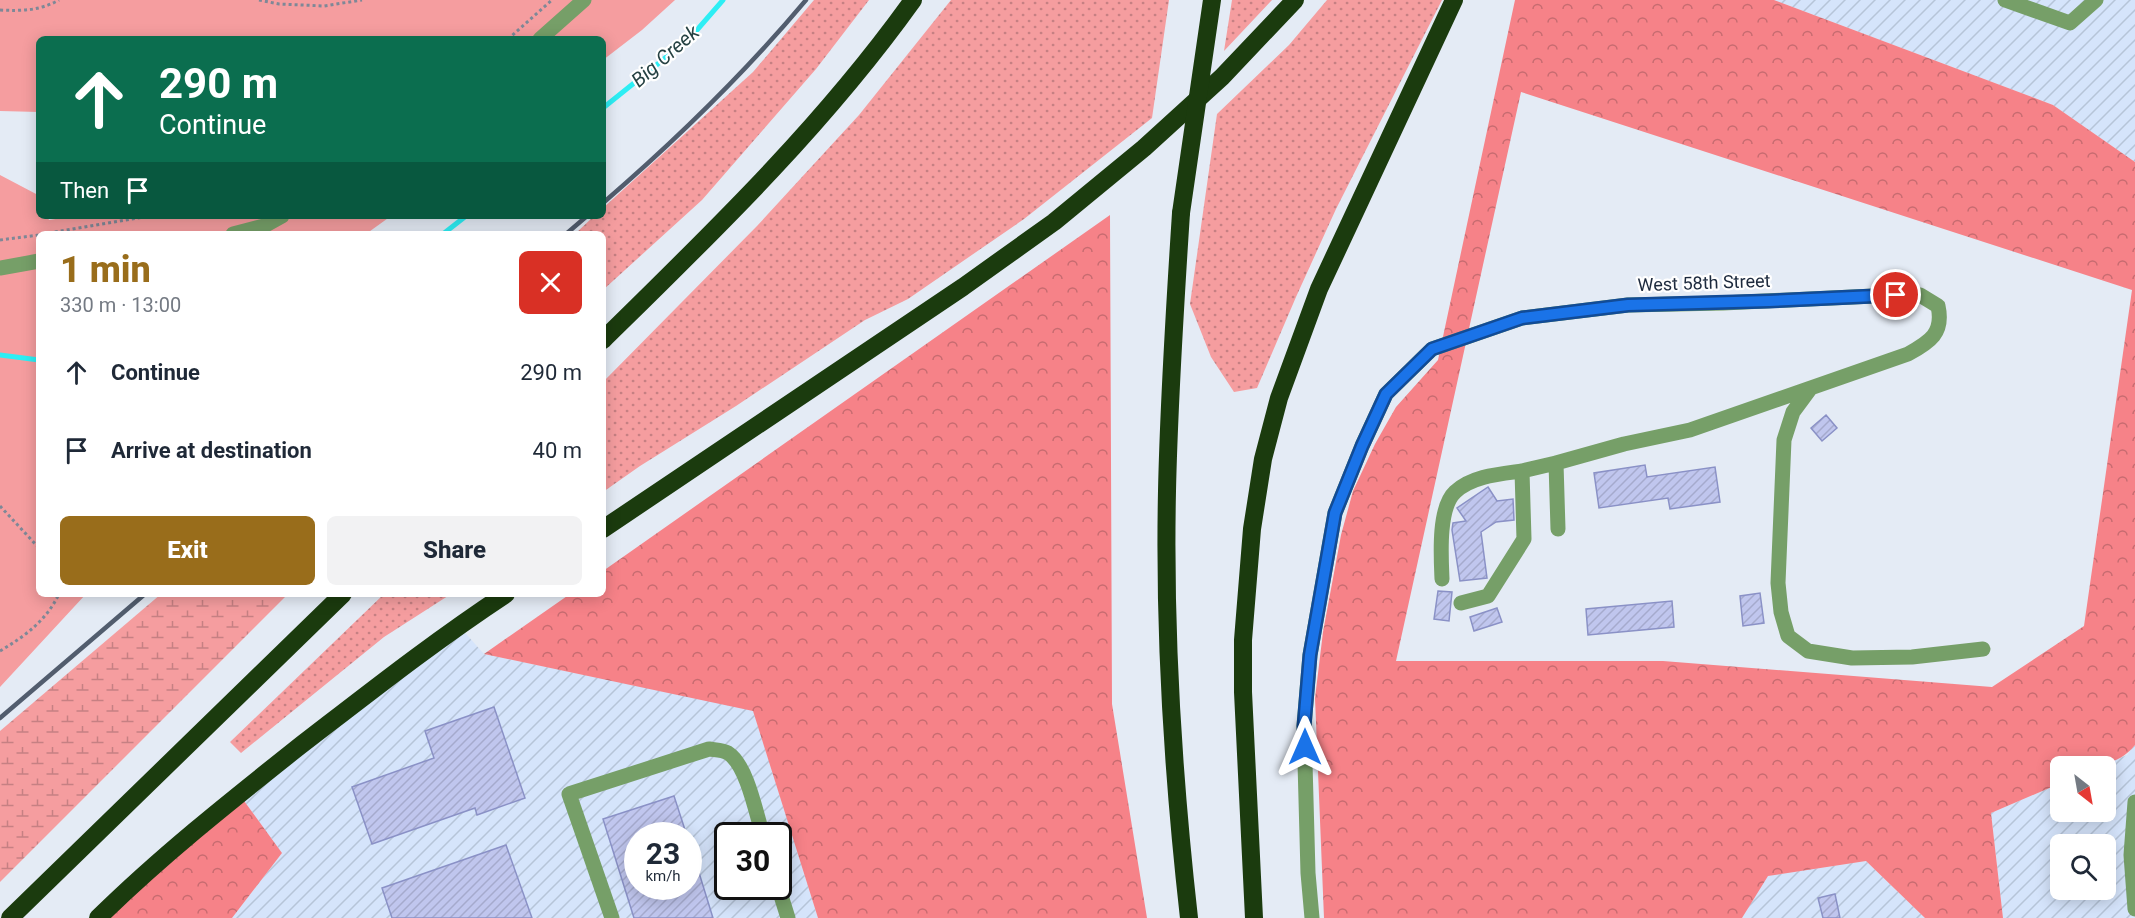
<!DOCTYPE html>
<html lang="en">
<head>
<meta charset="utf-8">
<style>
	body { margin:0; font-family:Roboto,sans-serif; background:#f2f2f3; color:#1f2937; height:100vh; display:flex; flex-direction:column; font-size:22px; white-space:nowrap }
	* { box-sizing:border-box; margin:0 }
	p { font-size:20px; color:#747a83 }
	.icon { flex:none; width:33px; height:33px; fill:none; stroke:currentColor; stroke-width:2; stroke-linecap:round; stroke-linejoin:round }
	.map { position:relative; flex:1; overflow:hidden }
	.sheet { position:absolute; left:36px; top:231px; width:570px; height:366px; display:flex; flex-direction:column; background:#fff; border-radius:9px; box-shadow:0 3px 15px #0003 }
	.sheet>* { flex:none }
	.hud { position:absolute; left:36px; top:36px; width:570px; height:183px; border-radius:9px; box-shadow:0 3px 15px #0003; background:#0b6e4f; color:#fff; overflow:hidden }
	.needle { width:39px; rotate:149deg }
	.controls { position:absolute; left:2050px; top:756px; display:grid; gap:12px }
	.controls a { display:grid; place-items:center; width:66px; height:66px; border-radius:9px; background:#fff; box-shadow:0 3px 15px #0003; font-size:30px }
	.speed { position:absolute; left:624px; top:822px; display:flex; gap:12px; font-size:30px; font-weight:700; text-align:center }
	.speed>* { display:grid; place-content:center; width:78px; height:78px; border-radius:50%; background:#fff; box-shadow:0 3px 15px #0003; line-height:1 }
	.speed small { font-size:15px; font-weight:400 }
	.speed .limit { border:3px solid #111; border-radius:9px; background:#fff; color:#111 }
	.pin { position:absolute; display:grid; place-items:center; width:51px; height:51px; color:#fff; margin:-26px; border:3px solid #fff; border-radius:50%; box-shadow:0 2px 6px #0007 }
	.me { position:absolute; width:66px; margin:-33px; rotate:0deg; stroke-linejoin:round; filter:drop-shadow(0 0 4px #0008) }
	.turn { display:flex; align-items:center; gap:21px; height:126px; padding:0 24px; font-size:27px }
	.turn .icon { width:78px; height:78px; stroke-width:2.5 }
	.turn b { display:block; font-size:42px; line-height:51px }
	.then { display:flex; align-items:center; height:57px; padding:0 24px; background:#0003; gap:12px; font-size:22px }
	.round { display:grid; place-items:center; flex:none; width:63px; height:63px; border-radius:9px; background:#f2f2f3 }
	.overview { display:flex; align-items:center; justify-content:space-between; height:102px; padding:0 24px }
	h1 { font-size:36px; font-weight:800; line-height:45px; color:#996d1b }
	.primary-button { display:flex; gap:12px; margin-top:auto; padding:12px 24px }
	.primary-button a { flex:1; height:69px; border-radius:9px; background:#996d1b; color:#fff; font-size:24px; font-weight:800; line-height:69px; text-align:center }
	.primary-button a+a { background:#f2f2f3; color:#1f2937 }
	ul { padding:0; list-style:none }
	li { display:flex; align-items:center; gap:18px; height:78px; padding:0 24px }
	li div { flex:1 }
	li b { display:block; font-size:22px }
	li em { font-style:normal }
	.map>svg:first-child { display:block }
	.industrial { fill:url(#industrial-furrows); fill-rule:evenodd }
	.grass { fill:url(#grass-dots) }
	.forest { fill:url(#forest-crowns); fill-rule:evenodd }
	.wetland { fill:url(#wetland-marsh) }
	.green { fill:#f59d9f }
	.lines { fill:none; stroke-linecap:round; stroke-linejoin:round }
	.stream { stroke:#2deef4; stroke-width:5 }
	.building { fill:url(#building-hatch); stroke:#8a91c6; stroke-width:1.5 }
	.path { stroke:#7e8897; stroke-width:3; stroke-dasharray:3 3; stroke-linecap:butt }
	.minor { stroke:#769f68; stroke-width:15 }
	.highway { stroke:#1b3b0e; stroke-width:18 }
	.rail { stroke:#525d6e; stroke-width:4.5 }
	.highway-bridge { stroke:#1b3b0e; stroke-width:18 }
	.route-casing { stroke:#114b97; stroke-width:15 }
	.route { stroke:#1a73e8; stroke-width:10 }
	.labels { text-anchor:middle; stroke-width:4.5; stroke-linejoin:round; paint-order:stroke }
	.street-label { font-size:18px; fill:#1d2a3d; stroke:#fff }
	.water-label { font-size:20px; font-style:italic; fill:#264243; stroke:#fff }
</style>
</head>
<body>
<div class="map">
<svg width="2135" height="918" viewBox="0 0 2135 918">
	<defs>
		<pattern id="industrial-furrows" width="10" height="10" patternUnits="userSpaceOnUse" patternTransform="scale(1.5)"><rect width="10" height="10" fill="#d5e4fb"/><path d="M-1 1l2-2M0 10L10 0M9 11l2-2" fill="none" stroke="#b6c4d8"/></pattern>
		<pattern id="grass-dots" width="8" height="8" patternUnits="userSpaceOnUse" patternTransform="scale(1.5)"><rect width="8" height="8" fill="#f59d9f"/><path d="M2 2h.1M6 6h.1" fill="none" stroke="#c68083" stroke-width="1.8" stroke-linecap="round"/></pattern>
		<pattern id="forest-crowns" width="20" height="18" patternUnits="userSpaceOnUse" patternTransform="scale(1.5)"><rect width="20" height="18" fill="#f68288"/><path d="M2 6a3 3 0 1 1 6 0M12 15a3 3 0 1 1 6 0" fill="none" stroke="#c76b70"/></pattern>
		<pattern id="wetland-marsh" width="20" height="14" patternUnits="userSpaceOnUse" patternTransform="scale(1.5)"><rect width="20" height="14" fill="#f59d9f"/><path d="M1 5h8M5 5V1M11 12h8M15 12V8" fill="none" stroke="#c68083"/></pattern>
		<pattern id="building-hatch" width="6" height="6" patternUnits="userSpaceOnUse" patternTransform="scale(1.5)"><rect width="6" height="6" fill="#c0c6ee"/><path d="M-1 1l2-2M0 6l6-6M5 7l2-2" fill="none" stroke="#a5aacd"/></pattern>
	</defs>
	<rect width="100%" height="100%" fill="#e4ebf5"/>
	<path class="industrial" d="M 1774,0 L 2135,0 L 2135,162 L 2053,105 Z
		M 459,626 L 484,654 L 753,710 L 818,918 L 232,918 L 282,853 L 239,794 ZM 638,836 L 688,836 L 688,886 L 638,886 ZM 728,836 L 778,836 L 778,886 L 728,886 Z
		M 2135,745 L 2135,918 L 2003,918 L 1991,813 L 2061,783 L 2061,812 L 2106,812 L 2106,766 L 2100,766 L 2127,755 ZM 2061,844 L 2106,844 L 2106,890 L 2061,890 Z
		M 1866,861 L 1925,918 L 1742,918 L 1767,876 Z"/>
	<path class="grass" d="M 814,0 L 869,0 L 816,69 L 702,200 L 603,290 L 603,234 L 575,234 L 594,216 L 603,216 L 603,208 L 753,72 Z
		M 951,0 L 1169,0 L 1152,118 L 1024,219 L 908,299 L 865,320 L 736,406 L 640,466 L 603,492 L 603,382 L 757,226 L 859,115 Z
		M 1232,0 L 1272,0 L 1224,51 Z
		M 1327,0 L 1442,0 L 1336,209 L 1296,297 L 1257,388 L 1234,392 L 1211,357 L 1190,304 L 1217,114 L 1289,45 Z
		M 384,594 L 451,594 L 384,637 L 241,753 L 230,742 Z"/>
	<path class="forest" d="M 1515,0 L 1774,0 L 2053,105 L 2135,162 L 2135,745 C 2116,769 2089,766 2061,766 L 2061,783 L 1991,813 L 2003,918 L 1925,918 L 1866,861 L 1768,876 L 1742,918 L 1324,918 L 1315,698 L 1323,632 L 1341,535 L 1353,491 L 1375,444 L 1396,407 L 1438,360 ZM 1521,92 L 2132,290 L 2084,626 L 1992,687 L 1663,661 L 1396,661 Z
		M 1110,215 L 1112,704 L 1147,918 L 818,918 L 753,711 L 484,654 L 570,594 L 603,594 L 603,571 Z
		M 239,794 L 282,853 L 232,918 L 98,918 Z"/>
	<path class="wetland" d="M 161,594 L 288,594 L 0,882 L 0,731 Z"/>
	<path class="green" d="M 0,0 L 675,0 L 642,30 L 603,60 L 603,39 L 39,39 L 39,112 L 0,111 Z
		M 0,175 L 38,195 L 39,216 L 47,216 L 49,220 L 75,216 L 391,216 L 366,234 L 39,234 L 39,594 L 86,594 L 0,687 Z"/>
	<g class="lines">
		<path class="stream" d="M 603,108 L 690,38 L 723,0
			M 443,234 L 466,216
			M 0,355 L 39,360"/>
	</g>
	<path class="building" d="M 1826,415 L 1837,428 L 1822,441 L 1811,428 Z
		M 1645,465 L 1647,477 L 1715,467 L 1720,502 L 1670,509 L 1668,498 L 1599,508 L 1594,473 Z
		M 1488,487 L 1497,501 L 1513,499 L 1514,520 L 1496,522 L 1481,532 L 1487,578 L 1460,581 L 1452,530 L 1453,523 L 1466,521 L 1457,508 Z
		M 1438,591 L 1452,592 L 1449,621 L 1434,619 Z
		M 1760,593 L 1764,623 L 1743,626 L 1740,596 Z
		M 1672,601 L 1674,627 L 1588,635 L 1586,609 Z
		M 1497,608 L 1502,622 L 1474,631 L 1470,617 Z
		M 494,707 L 525,798 L 477,815 L 475,808 L 372,844 L 352,787 L 434,758 L 425,731 Z
		M 674,796 L 687,836 L 638,836 L 638,886 L 688,886 L 688,850 L 692,850 L 713,918 L 634,918 L 603,819 Z
		M 506,845 L 532,918 L 392,918 L 382,888 Z
		M 1835,894 L 1840,918 L 1823,918 L 1818,898 Z"/>
	<g class="lines">
		<path class="path" d="M 259,0 L 279,4 L 324,6 L 362,0
			M 0,10 C 22,11 39,11 59,0
			M 508,39 L 552,0
			M 43,234 L 149,216
			M 0,240 L 39,235
			M 0,506 L 39,548
			M 0,651 C 25,636 46,621 59,594"/>
		<path class="minor" d="M 2005,0 L 2070,23 L 2096,0
			M 540,39 L 584,0
			M 233,234 L 264,226 L 282,216
			M 0,268 L 39,261
			M 1810,389 L 1793,412 L 1784,440 L 1778,583 L 1781,612 L 1788,636 L 1808,651 L 1852,658 L 1912,657 L 1983,649
			M 1442,579 C 1441,556 1438,508 1455,492 C 1472,476 1500,474 1522,471
			M 1461,603 L 1488,596 L 1524,539 L 1522,471 L 1556,463
			M 2135,802 L 2131,855 L 2135,909
			M 778,886 L 788,918
			M 612,918 L 569,794 L 709,749 C 715,750 723,750 728,753 C 747,765 756,813 763,836
			M 1312,918 L 1308,873 L 1304,726 L 1310,655 L 1335,513 L 1362,446 L 1386,394 L 1432,349 L 1522,318 L 1628,305 L 1723,303 L 1895,295 L 1920,295 L 1938,306 C 1944,333 1930,342 1908,354 L 1690,430 L 1624,444 L 1556,463 L 1558,529"/>
		<path class="highway" d="M 1181,213 C 1175,305 1169,398 1167,491 C 1164,633 1173,776 1189,918
			M 603,340 C 713,232 823,126 913,0
			M 603,529 L 963,287 L 1054,222 L 1144,148 L 1222,77 L 1295,0
			M 10,918 L 343,594
			M 98,918 C 160,857 228,803 296,749 C 365,696 433,642 506,594
			M 1254,918 L 1243,692 L 1243,640 L 1252,529 L 1263,459 L 1279,398 L 1319,289 L 1454,0"/>
		<path class="rail" d="M 603,203 C 676,140 744,74 806,0
			M 566,234 L 587,216
			M 0,718 L 145,594"/>
		<path class="highway-bridge" d="M 1181,213 L 1212,0"/>
	</g>
	<g class="lines">
		<g class="route-casing">
			<path id="route" d="M 1305,747 L 1304,726 L 1310,655 L 1335,513 L 1362,446 L 1386,394 L 1432,349 L 1522,318 L 1628,305 L 1769,301 L 1896,295"/>
		</g>
		<use href="#route" class="route"/>
	</g>
	<g class="labels">
		<g class="street-label">
			<text transform="translate(1704 283) rotate(-2)" y="6">West 58th Street</text>
		</g>
		<g class="water-label">
			<text transform="translate(665 56) rotate(-41)" y="7">Big Creek</text>
		</g>
	</g>
</svg>
<div class="controls">
<a><svg class="needle" viewBox="-14 -14 28 28"><path d="M0-13l5 13h-10z" fill="#e53935"/><path d="M0 13l5-13h-10z" fill="#747a83"/></svg></a>
<a><svg class="icon" aria-label="search" viewBox="0 0 24 24"><circle cx="10" cy="10" r="6"/><path d="M15 15l6 6"/></svg></a>
</div>
<div class="speed"><div>23<small>km/h</small></div><div class="limit">30</div></div>
<div class="pin" style="left:1896px;top:295px;background:#d93025"><svg class="icon" aria-label="arrive" viewBox="0 0 24 24"><path d="M6 21V4h12l-3 4 3 4H6"/></svg></div>
<svg class="me" style="left:1305px;top:747px" viewBox="-20 -20 40 40"><path d="M0-17L14 15 0 8-14 15z" fill="#1a73e8" stroke="#fff" stroke-width="4"/></svg>
<div class="hud">
<div class="turn"><svg class="icon" aria-label="ahead" viewBox="0 0 24 24"><path d="M12 20V5M6 11l6-6 6 6"/></svg><div><b>290 m</b>Continue</div></div>
<div class="then">Then<svg class="icon" aria-label="arrive" viewBox="0 0 24 24"><path d="M6 21V4h12l-3 4 3 4H6"/></svg></div>
</div>
<section class="sheet">
<div class="overview"><div><h1>1 min</h1><p>330 m · 13:00</p></div><a class="round" style="background:#d93025;color:#fff"><svg class="icon" aria-label="close" viewBox="0 0 24 24"><path d="M6 6l12 12M18 6L6 18"/></svg></a></div>
<ul>
<li><svg class="icon" aria-label="ahead" viewBox="0 0 24 24"><path d="M12 20V5M6 11l6-6 6 6"/></svg><div><b>Continue</b></div><em>290 m</em></li>
<li><svg class="icon" aria-label="arrive" viewBox="0 0 24 24"><path d="M6 21V4h12l-3 4 3 4H6"/></svg><div><b>Arrive at destination</b></div><em>40 m</em></li>
</ul>
<div class="primary-button"><a>Exit</a><a>Share</a></div>
</section>
</div>
</body>
</html>
